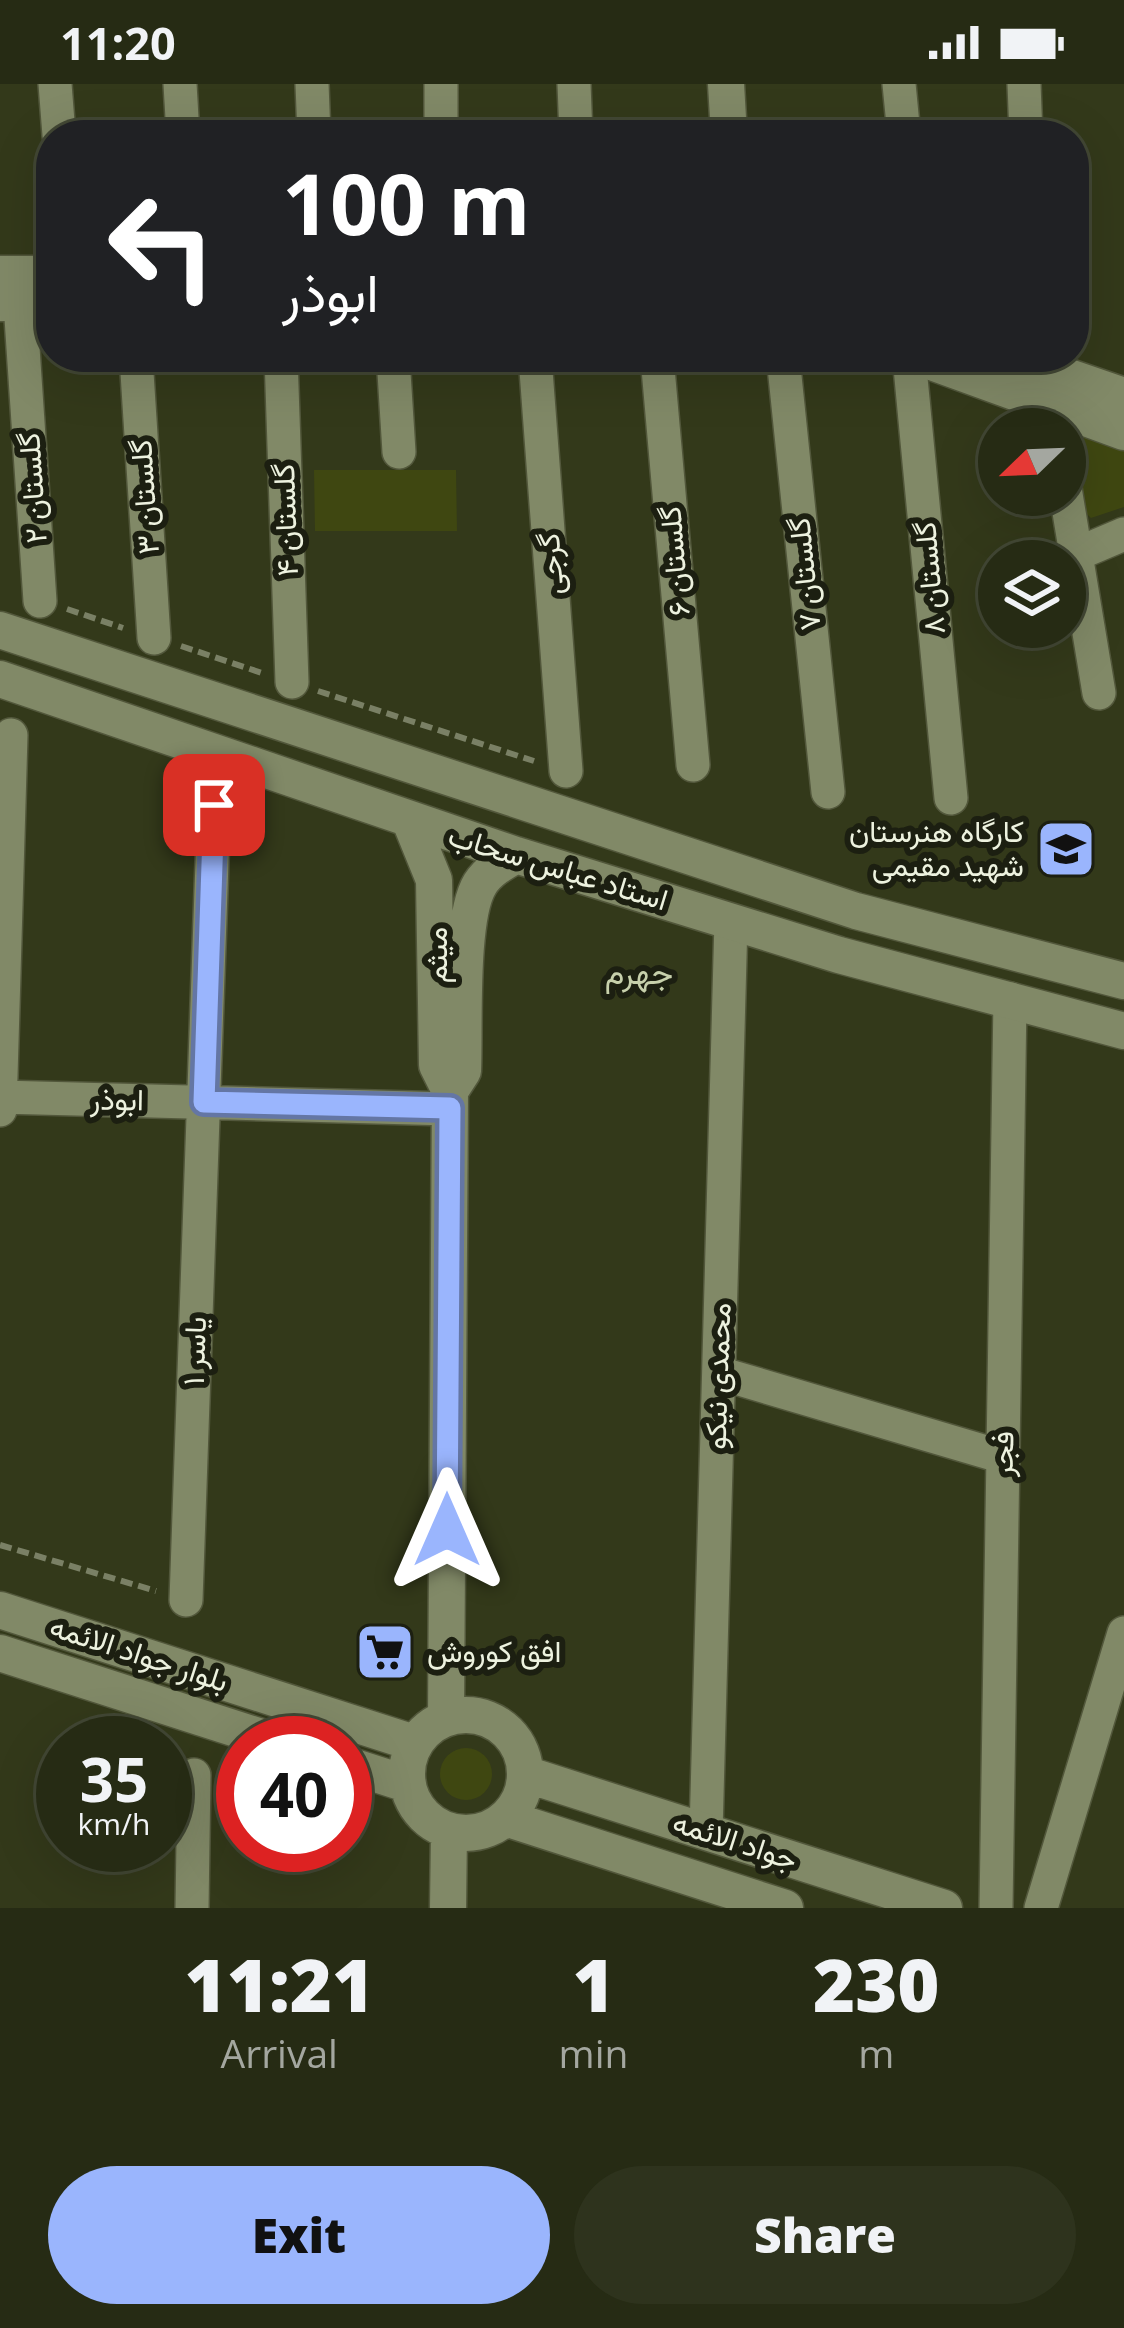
<!DOCTYPE html>
<html lang="en">
<head>
<meta charset="utf-8">
<style>
	body { margin:0; font-family:"Open Sans",Vazirmatn,sans-serif; background:#2e331d; color:#f1f3f6; height:100vh; display:flex; flex-direction:column; font-size:45px; white-space:nowrap }
	* { box-sizing:border-box; margin:0 }
	p { font-size:39px; color:#a4a7a0 }
	.icon { flex:none; width:66px; height:66px; fill:none; stroke:currentColor; stroke-width:2; stroke-linecap:round; stroke-linejoin:round }
	.map { position:relative; height:1824px; overflow:hidden }
	.details { display:flex; flex-direction:column; background:#262b14; flex:1 }
	.details>* { flex:none }
	.top-card { position:absolute; left:36px; top:36px; width:1053px; height:252px; border-radius:48px; box-shadow:0 12px 48px #0002,0 0 0 3px #424734; background:#202124; color:#fff; overflow:hidden }
	.needle { width:78px; rotate:247deg }
	.tools { position:absolute; left:978px; top:324px; display:grid; gap:24px }
	.tools a { display:grid; place-items:center; width:108px; height:108px; border-radius:50%; background:#262b14; box-shadow:0 12px 48px #0002,0 0 0 3px #424734; font-size:60px }
	.speed { position:absolute; left:36px; top:1632px; display:flex; gap:24px; font-size:60px; font-weight:700; text-align:center }
	.speed>* { display:grid; place-content:center; width:156px; height:156px; border-radius:50%; background:#262b14; box-shadow:0 12px 48px #0002,0 0 0 3px #424734; line-height:1 }
	.speed small { font-size:30px; font-weight:400 }
	.speed .limit { border:18px solid #d22; background:#fff; color:#111 }
	.pin { position:absolute; display:grid; place-items:center; width:102px; height:102px; color:#fff; margin:-51px; border-radius:24px; box-shadow:0 6px 18px #0006 }
	.me { position:absolute; width:132px; margin:-66px; rotate:0deg; stroke-linejoin:round; filter:drop-shadow(0 0 9px #0008) }
	.turn { display:flex; align-items:center; gap:42px; height:252px; padding:0 48px; font-size:54px }
	.turn .icon { width:156px; height:156px; stroke-width:2.5 }
	.turn b { display:block; font-size:84px; line-height:102px }
	.eta { display:flex; justify-content:space-evenly; align-items:center; height:204px; text-align:center }
	.eta b { font-size:72px; font-weight:800; line-height:84px }
	.primary-button { display:flex; gap:24px; margin-top:auto; padding:24px 48px }
	.primary-button a { flex:1; height:138px; border-radius:72px; background:#9ab5fd; color:#111; font-size:48px; font-weight:800; line-height:138px; text-align:center }
	.primary-button a+a { background:#2e331d; color:#f1f3f6 }
	.status { display:flex; justify-content:space-between; align-items:center; height:84px; padding:0 60px; background:#262b14; direction:ltr }
	.status svg { height:33px; fill:currentColor }
	.map>svg:first-child { display:block }
	.green { fill:#3f4711 }
	.lines { fill:none; stroke-linecap:round; stroke-linejoin:round }
	.street-casing { stroke:#52573b; stroke-width:36 }
	.secondary-casing { stroke:#52573b; stroke-width:39 }
	.path { stroke:#7a8065; stroke-width:6; stroke-dasharray:12 6; stroke-linecap:butt }
	.street { stroke:#818967; stroke-width:33 }
	.secondary { stroke:#818967; stroke-width:36 }
	.route-casing { stroke:#6476a4; stroke-width:30 }
	.route { stroke:#9ab5fd; stroke-width:21 }
	.labels { text-anchor:middle; stroke-width:12; stroke-linejoin:round; paint-order:stroke }
	.street-label { font-size:30px; fill:#edf2df; stroke:#1c1f11 }
	.poi-label { font-size:30px; fill:#edf2df; stroke:#1c1f11; text-anchor:end }
	.neighbourhood-label { font-size:33px; fill:#c7d0ac; stroke:#1c1f11 }
</style>
</head>
<body>
<div class="status"><b>11:20</b><svg viewBox="0 0 49 12"><path d="M0 12V9h3v3zM5 12V6h3v6zM10 12V3h3v9zM15 12V0h3v12zM26 1h20v11H26zM47 4h2v5h-2z"/></svg></div>
<div class="map">
<svg width="1124" height="1824" viewBox="0 0 1124 1824">
	<rect width="100%" height="100%" fill="#33391a"/>
	<path class="green" d="M 1067,342 L 1124,363 L 1124,423 L 1091,434 L 1081,424 Z
		M 456,386 L 457,447 L 315,447 L 314,386 Z
		M440 1690a26 26 0 1 1 52 0a26 26 0 1 1-52 0Z"/>
	<g class="lines">
		<g class="street-casing">
			<path id="street" d="M 55,0 L 59,51
				M 180,0 L 183,51
				M 312,0 L 314,51
				M 441,0 L 441,51
				M 574,0 L 576,51
				M 899,0 L 904,51
				M 1024,0 L 1026,51
				M 20,219 L 40,517
				M 136,273 L 154,554
				M 281,273 L 292,598
				M 393,273 L 399,368
				M 535,273 L 566,687
				M 657,273 L 693,681
				M 783,273 L 828,708
				M 909,273 L 951,714
				M 1065,404 L 1099,609
				M 1077,470 L 1124,450
				M 0,1013 L 450,1025
				M 0,1026 L 11,651
				M 719,1289 L 1003,1373
				M 186,1516 L 214,721
				M 706,1748 L 731,837
				M 192,1824 L 194,1691
				M 996,1824 L 1010,915
				M 1041,1824 L 1124,1549"/>
		</g>
		<g class="secondary-casing">
			<path id="secondary" d="M 726,0 L 729,51
				M 0,190 L 51,190
				M 0,219 L 51,219
				M 918,273 L 1124,348
				M 1011,273 L 1124,312
				M 0,546 L 856,827 L 1124,897
				M 0,595 L 516,771 L 839,871 L 1124,947
				M 410,737 L 434,796 L 437,981 L 450,1007 L 446,1634
				M 450,1007 L 463,987 C 465,944 459,834 480,800 C 488,787 502,779 516,771
				M 0,1526 L 414,1659
				M 0,1569 L 280,1659
				M407 1690a59 59 0 1 1 118 0a59 59 0 1 1-118 0Z
				M 345,1680 L 407,1700
				M 525,1690 L 944,1824
				M 505,1734 L 785,1824
				M 448,1824 L 449,1747"/>
		</g>
		<path class="path" d="M 67,525 L 123,544
			M 181,562 L 265,590
			M 318,607 L 534,677
			M 0,1461 L 156,1507"/>
		<use href="#street" class="street"/>
		<use href="#secondary" class="secondary"/>
	</g>
	<g class="lines">
		<g class="route-casing">
			<path id="route" d="M 214,721 L 204,1018 L 450,1024 L 447,1446"/>
		</g>
		<use href="#route" class="route"/>
	</g>
	<defs>
		<g id="school-square" transform="scale(3)"><rect x="-9" y="-9" width="18" height="18" rx="4" fill="#9ab5fd" stroke="#1c1f11"/><path d="M0-5L7-2L0 1L-7-2ZM-4 1L0 2.5L4 1V4Q0 6-4 4Z" fill="#111"/></g>
		<g id="supermarket-square" transform="scale(3)"><rect x="-9" y="-9" width="18" height="18" rx="4" fill="#9ab5fd" stroke="#1c1f11"/><path d="M-6-5.5h2.5l.6 2H6L4.5 2H-2.5L-4.4-4H-6ZM-1.5 3.2a1.3 1.3 0 1 0 .1 0ZM3 3.2a1.3 1.3 0 1 0 .1 0Z" fill="#111"/></g>
	</defs>
	<g fill-rule="evenodd">
		<use href="#school-square" x="1066" y="765"/>
		<use href="#supermarket-square" x="385" y="1568"/>
	</g>
	<g class="labels">
		<g class="street-label">
			<text transform="translate(33 404) rotate(-94)" y="10">گلستان ۲</text>
			<text transform="translate(145 413) rotate(-94)" y="10">گلستان ۳</text>
			<text transform="translate(286 436) rotate(-92)" y="10">گلستان ۴</text>
			<text transform="translate(675 477) rotate(-95)" y="10">گلستان ۶</text>
			<text transform="translate(551 480) rotate(-94)" y="10">گرجی</text>
			<text transform="translate(805 490) rotate(-96)" y="10">گلستان ۷</text>
			<text transform="translate(930 494) rotate(-95)" y="10">گلستان ۸</text>
			<text transform="translate(558 784) rotate(17)" y="10">استاد عباس سحاب</text>
			<text transform="translate(437 871) rotate(-90)" y="10">میثم</text>
			<text transform="translate(117 1016) rotate(1)" y="10">ابوذر</text>
			<text transform="translate(195 1267) rotate(-88)" y="10">یاسر ۱</text>
			<text transform="translate(718 1292) rotate(-88)" y="10">محمدی نیکو</text>
			<text transform="translate(1003 1370) rotate(-89)" y="10">فجر</text>
			<text transform="translate(139 1570) rotate(18)" y="10">بلوار جواد الائمه</text>
			<text transform="translate(735 1757) rotate(18)" y="10">جواد الائمه</text>
		</g>
		<g class="poi-label">
			<text x="1024" y="758">کارگاه هنرستان<tspan x="1024" dy="34">شهید مقیمی</tspan></text>
			<text x="427" y="1578" text-anchor="start">افق کوروش</text>
		</g>
		<g class="neighbourhood-label">
			<text x="639" y="900">جهرم</text>
		</g>
	</g>
</svg>
<div class="tools">
<a><svg class="needle" viewBox="-14 -14 28 28"><path d="M0-13l5 13h-10z" fill="#e53935"/><path d="M0 13l5-13h-10z" fill="#a4a7a0"/></svg></a>
<a><svg class="icon" aria-label="layers" viewBox="0 0 24 24"><path d="M12 4l9 5-9 5-9-5zM3 14l9 5 9-5"/></svg></a>
</div>
<div class="speed"><div>35<small>km/h</small></div><div class="limit">40</div></div>
<div class="pin" style="left:214px;top:721px;background:#d93025"><svg class="icon" aria-label="arrive" viewBox="0 0 24 24"><path d="M6 21V4h12l-3 4 3 4H6"/></svg></div>
<svg class="me" style="left:447px;top:1446px" viewBox="-20 -20 40 40"><path d="M0-17L14 15 0 8-14 15z" fill="#9ab5fd" stroke="#fff" stroke-width="4"/></svg>
<div class="top-card">
<div class="turn"><svg class="icon" aria-label="left" viewBox="0 0 24 24"><path d="M17 20v-9H6M10 6l-5 5 5 5"/></svg><div><b>100 m</b>ابوذر</div></div>
</div>
</div>
<section class="details">
<div class="eta">
<div><b>11:21</b><p>Arrival</p></div>
<div><b>1</b><p>min</p></div>
<div><b>230</b><p>m</p></div>
</div>
<div class="primary-button"><a>Exit</a><a>Share</a></div>
</section>
</body>
</html>
